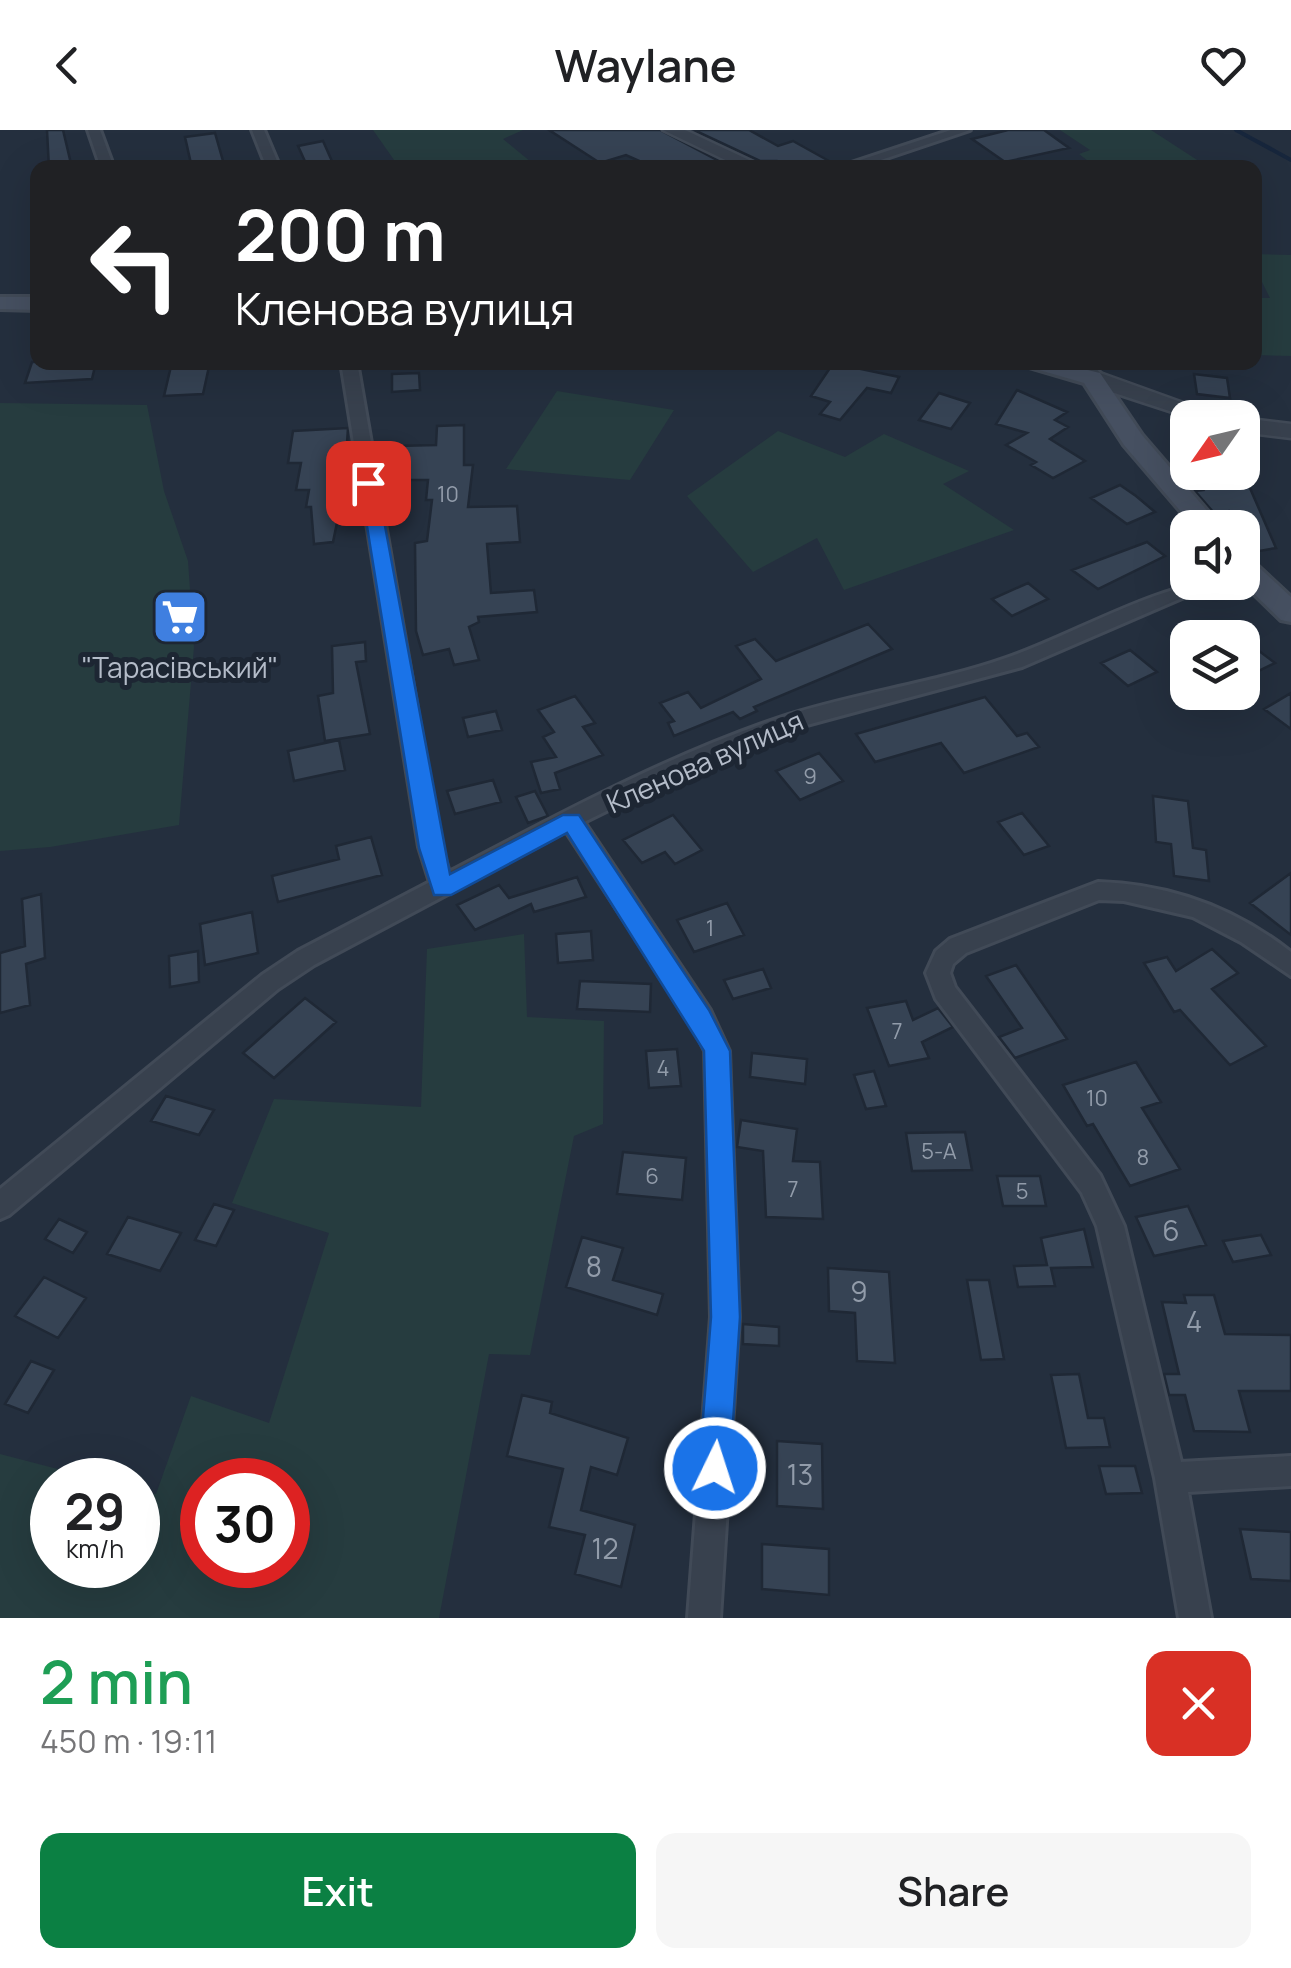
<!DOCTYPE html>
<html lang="en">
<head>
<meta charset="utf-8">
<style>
	body { margin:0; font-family:Manrope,sans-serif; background:#f6f6f6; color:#202124; height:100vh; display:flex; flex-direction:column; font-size:38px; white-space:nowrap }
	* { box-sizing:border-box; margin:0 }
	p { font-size:32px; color:#757577 }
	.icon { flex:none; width:55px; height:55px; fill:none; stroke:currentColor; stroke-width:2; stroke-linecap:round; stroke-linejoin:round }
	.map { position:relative; height:1488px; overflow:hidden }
	.sheet { display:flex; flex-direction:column; background:#fff; flex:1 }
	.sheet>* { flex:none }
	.top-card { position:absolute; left:30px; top:30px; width:1232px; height:210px; border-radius:20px; box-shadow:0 10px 40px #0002; background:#202124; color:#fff; overflow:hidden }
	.needle { width:65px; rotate:236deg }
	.tools { position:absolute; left:1170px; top:270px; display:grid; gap:20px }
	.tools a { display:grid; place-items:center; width:90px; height:90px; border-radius:20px; background:#fff; box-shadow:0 10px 40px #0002; font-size:50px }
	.speed { position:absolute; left:30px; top:1328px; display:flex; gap:20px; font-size:50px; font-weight:700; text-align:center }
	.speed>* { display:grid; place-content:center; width:130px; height:130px; border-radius:50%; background:#fff; box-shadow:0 10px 40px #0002; line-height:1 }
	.speed small { font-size:25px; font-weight:400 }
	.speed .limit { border:15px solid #d22; background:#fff; color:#111 }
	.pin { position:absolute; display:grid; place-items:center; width:85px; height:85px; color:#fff; margin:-42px; border-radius:20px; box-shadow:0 5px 15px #0006 }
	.me { position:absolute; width:110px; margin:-55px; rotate:4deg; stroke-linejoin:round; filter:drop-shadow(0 0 8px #0008) }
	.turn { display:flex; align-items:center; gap:35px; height:210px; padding:0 40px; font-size:45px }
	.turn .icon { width:130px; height:130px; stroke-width:2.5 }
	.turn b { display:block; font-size:70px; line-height:85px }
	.round { display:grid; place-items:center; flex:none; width:105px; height:105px; border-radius:20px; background:#f6f6f6 }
	.summary { display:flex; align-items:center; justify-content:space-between; height:170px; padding:0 40px }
	h1 { font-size:60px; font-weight:600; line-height:75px; color:#1e9e55 }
	.cta { display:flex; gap:20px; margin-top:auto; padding:20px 40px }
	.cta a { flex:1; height:115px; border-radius:20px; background:#0b8043; color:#fff; font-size:40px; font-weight:600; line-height:115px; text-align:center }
	.cta a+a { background:#f6f6f6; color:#202124 }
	header { display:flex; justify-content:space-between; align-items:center; height:130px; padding:0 40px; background:#fff; font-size:45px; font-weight:600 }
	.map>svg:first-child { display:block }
	.green { fill:#263c3f; fill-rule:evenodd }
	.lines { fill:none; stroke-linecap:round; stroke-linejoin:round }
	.stream { stroke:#17263c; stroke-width:4 }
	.building { fill:#364354; stroke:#1f2835; stroke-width:2.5 }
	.minor-casing { stroke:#414a57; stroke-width:6 }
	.tertiary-casing { stroke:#414a57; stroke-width:5 }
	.secondary-casing { stroke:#414a57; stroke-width:6 }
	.minor { fill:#38414e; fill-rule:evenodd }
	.tertiary { fill:#38414e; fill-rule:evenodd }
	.secondary { fill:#465061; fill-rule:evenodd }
	.route { fill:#1a73e8; stroke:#114b97; stroke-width:2.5 }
	.labels { text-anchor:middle; stroke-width:10; stroke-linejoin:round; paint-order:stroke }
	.number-label { font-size:22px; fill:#929caa }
	.poi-label { font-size:28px; fill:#b4bcc9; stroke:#1d2633 }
	.street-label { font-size:28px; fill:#b4bcc9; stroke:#1d2633 }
	.near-number-label { font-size:28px; fill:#929caa }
</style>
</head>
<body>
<header><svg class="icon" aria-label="back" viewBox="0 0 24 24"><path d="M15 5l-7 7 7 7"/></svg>Waylane<svg class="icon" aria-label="heart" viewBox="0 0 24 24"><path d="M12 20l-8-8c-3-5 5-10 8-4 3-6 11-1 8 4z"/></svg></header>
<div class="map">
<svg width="1291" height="1488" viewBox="0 0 1291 1488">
	<rect width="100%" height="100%" fill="#242f3e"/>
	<path class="green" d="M 373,0 L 523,0 L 503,9 L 537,37 L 399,37 Z
		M 1060,0 L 1151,0 L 1208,37 L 1076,37 L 1092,34 L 1079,24 L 1090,20 Z
		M 1255,124 L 1291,125 L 1291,226 L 1255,225 L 1255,168 L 1270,168 L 1255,138 Z
		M 557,261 L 674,280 L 630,350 L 506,339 Z
		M 0,273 L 147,275 L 164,361 L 188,431 L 194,517 L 179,695 L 50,717 L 0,721 Z
		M 778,301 L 845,327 L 884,304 L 969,341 L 943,354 L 1014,400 L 844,460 L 817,408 L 753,442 L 687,366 Z
		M 524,804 L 527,887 L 604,891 L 603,994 L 574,1006 L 530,1225 L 489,1224 L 439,1488 L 0,1488 L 0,1324 L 100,1350 L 52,1350 L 52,1435 L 138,1435 L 138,1360 L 156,1364 L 191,1266 L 269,1293 L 329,1103 L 232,1073 L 274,969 L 421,977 L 427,819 ZM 202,1350 L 288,1350 L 288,1435 L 202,1435 Z"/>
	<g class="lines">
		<path class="stream" d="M 1236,0 L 1291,30"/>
	</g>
	<path class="building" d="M 47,0 L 63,0 L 72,38 L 49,38 Z
		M 549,0 L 660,0 L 732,38 L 672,34 L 655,38 L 626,25 L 600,33 Z
		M 694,0 L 749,0 L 778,16 L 793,11 L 829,31 L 788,38 L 777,31 L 760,31 Z
		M 1008,0 L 1044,0 L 1069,18 L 1005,32 L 972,9 Z
		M 215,3 L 225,38 L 192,38 L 185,7 Z
		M 323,11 L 335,38 L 308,38 L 298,16 Z
		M 32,232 L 96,232 L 92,249 L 25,253 Z
		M 172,232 L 210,232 L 203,264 L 164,266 Z
		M 834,232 L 854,232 L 851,237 L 899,247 L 891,263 L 867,258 L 840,290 L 820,284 L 830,272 L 811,266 Z
		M 419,243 L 420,260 L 392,262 L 392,244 Z
		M 1194,244 L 1227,248 L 1230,268 L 1197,264 Z
		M 1017,260 L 1067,282 L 1055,290 L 1068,297 L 1050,309 L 1085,331 L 1053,348 L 1031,335 L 1036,332 L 1006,315 L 1027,303 L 996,294 Z
		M 939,263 L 970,273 L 951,299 L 919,290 Z
		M 464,295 L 464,335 L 473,335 L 468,377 L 517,376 L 520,412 L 487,414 L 491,463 L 534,460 L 537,482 L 478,487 L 479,492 L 469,497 L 479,530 L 454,535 L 449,519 L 423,525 L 416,501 L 415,413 L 427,411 L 432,370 L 426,370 L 428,350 L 402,350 L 404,338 L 394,338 L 396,316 L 436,315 L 437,296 Z
		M 348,298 L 344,359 L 333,412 L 314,414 L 311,377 L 306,377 L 309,360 L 296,360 L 301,333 L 288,333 L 293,301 Z
		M 1190,342 L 1243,342 L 1276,418 L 1242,424 L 1242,398 L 1236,398 L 1229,381 L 1214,383 L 1195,361 L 1203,360 Z
		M 1120,355 L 1136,366 L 1155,382 L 1127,394 L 1091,368 Z
		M 1147,412 L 1165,426 L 1098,459 L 1072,440 Z
		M 1028,453 L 1048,469 L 1012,486 L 992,469 Z
		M 868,494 L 892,519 L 754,577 L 757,581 L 740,589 L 733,582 L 674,606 L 668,593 L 674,591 L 660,573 L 688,562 L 701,578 L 761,549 L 736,516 L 755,509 L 776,531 Z
		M 1242,508 L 1275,533 L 1242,549 Z
		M 365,512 L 366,531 L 356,532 L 370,604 L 325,611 L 318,566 L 333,563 L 332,516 Z
		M 1130,520 L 1157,542 L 1128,556 L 1101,533 Z
		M 1291,563 L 1291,599 L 1264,579 Z
		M 575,566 L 595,593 L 583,597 L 603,625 L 555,643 L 560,659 L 541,663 L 531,632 L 556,627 L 543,607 L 554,602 L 538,580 Z
		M 985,567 L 1017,606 L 1027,603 L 1039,617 L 964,643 L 941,613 L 875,632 L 856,604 Z
		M 496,581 L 502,600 L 468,607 L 463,588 Z
		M 339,610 L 345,640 L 294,651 L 288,621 Z
		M 819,623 L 843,651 L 800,670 L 776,641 Z
		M 493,650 L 501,672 L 455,684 L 447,661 Z
		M 535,661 L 548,686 L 528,693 L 516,667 Z
		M 1153,666 L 1188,671 L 1193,718 L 1206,720 L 1209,751 L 1174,746 L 1171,714 L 1156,712 Z
		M 1022,683 L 1049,716 L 1024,725 L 998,692 Z
		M 673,685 L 702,720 L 675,734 L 665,722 L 642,733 L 623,710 Z
		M 371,707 L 382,745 L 278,772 L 272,746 L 339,729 L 336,716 Z
		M 1291,743 L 1291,805 L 1250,773 Z
		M 577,747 L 586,767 L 534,782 L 531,774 L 475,800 L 457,775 L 499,755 L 509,768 Z
		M 41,764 L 45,828 L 26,834 L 30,875 L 0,883 L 0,823 L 25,816 L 22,769 Z
		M 727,773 L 744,805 L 694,822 L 677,790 Z
		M 252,782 L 258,823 L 205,835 L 200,794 Z
		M 591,801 L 593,830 L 558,833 L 556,804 Z
		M 1212,819 L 1238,843 L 1212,859 L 1266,916 L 1230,935 L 1180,880 L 1174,882 L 1144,833 L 1167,827 L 1176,841 Z
		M 198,821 L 199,852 L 170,857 L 169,826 Z
		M 1016,835 L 1067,909 L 1015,928 L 999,907 L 1022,898 L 986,846 Z
		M 763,839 L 771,858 L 733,869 L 724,850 Z
		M 580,851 L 651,854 L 650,882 L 577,879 Z
		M 305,868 L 336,892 L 274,948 L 243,923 Z
		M 906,871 L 913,890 L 938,878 L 953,897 L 922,912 L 929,928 L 889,936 L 867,878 Z
		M 677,919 L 681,956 L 649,958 L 646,921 Z
		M 752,923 L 807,929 L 805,954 L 750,947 Z
		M 1136,932 L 1161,972 L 1142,978 L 1180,1039 L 1130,1056 L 1093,994 L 1087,996 L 1063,955 Z
		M 874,941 L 886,976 L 866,979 L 854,945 Z
		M 166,966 L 214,980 L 199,1005 L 151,991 Z
		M 741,990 L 797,999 L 793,1031 L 820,1032 L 823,1089 L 766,1087 L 763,1021 L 737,1017 Z
		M 965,1002 L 972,1040 L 912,1041 L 906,1003 Z
		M 623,1022 L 686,1028 L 682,1070 L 617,1064 Z
		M 997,1046 L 1040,1046 L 1046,1076 L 1003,1076 Z
		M 214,1074 L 234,1080 L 216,1116 L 195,1110 Z
		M 1188,1076 L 1206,1115 L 1154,1126 L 1136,1087 Z
		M 128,1087 L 181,1103 L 160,1141 L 107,1124 Z
		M 59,1089 L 87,1102 L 73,1123 L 45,1109 Z
		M 1084,1099 L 1093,1137 L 1051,1138 L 1055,1156 L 1018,1157 L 1014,1136 L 1047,1135 L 1041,1108 Z
		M 1261,1105 L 1271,1125 L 1233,1132 L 1223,1111 Z
		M 582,1107 L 623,1118 L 613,1150 L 663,1164 L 657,1185 L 566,1157 Z
		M 828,1138 L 889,1142 L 895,1233 L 857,1231 L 855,1183 L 829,1181 Z
		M 44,1147 L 86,1168 L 58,1208 L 15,1186 Z
		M 967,1150 L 989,1150 L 1004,1229 L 981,1230 Z
		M 1184,1165 L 1214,1165 L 1225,1204 L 1291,1205 L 1291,1261 L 1239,1261 L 1250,1302 L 1194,1301 L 1185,1265 L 1169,1265 L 1164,1244 L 1179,1244 L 1162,1172 L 1186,1173 Z
		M 743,1194 L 779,1197 L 779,1216 L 743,1214 Z
		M 31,1231 L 54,1240 L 28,1283 L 5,1274 Z
		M 1079,1244 L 1088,1288 L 1104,1288 L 1110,1317 L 1066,1318 L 1051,1245 Z
		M 522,1265 L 552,1272 L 550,1283 L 628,1308 L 617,1345 L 591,1337 L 581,1380 L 635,1395 L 621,1457 L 575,1444 L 585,1405 L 549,1397 L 563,1339 L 507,1326 Z
		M 777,1311 L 822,1314 L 823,1379 L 777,1376 Z
		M 1099,1336 L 1135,1336 L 1142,1363 L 1106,1364 Z
		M 1240,1399 L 1291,1402 L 1291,1451 L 1251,1449 Z
		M 762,1414 L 829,1419 L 829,1465 L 762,1459 Z"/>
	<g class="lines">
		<g class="minor-casing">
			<path id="minor" d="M 88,0 L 100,0 L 114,38 L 101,38 Z
				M 252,0 L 264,0 L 280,38 L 267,38 Z
				M 951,0 L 970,0 L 857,38 L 836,38 Z
				M 341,232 L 357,232 L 441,717 L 449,742 C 556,686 664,627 779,588 C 853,563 932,554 1006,528 C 1067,508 1161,452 1219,452 L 1022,537 L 788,600 L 667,651 L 584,692 L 710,880 L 729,921 L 739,1187 L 720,1488 L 688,1488 L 711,1187 L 705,921 L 692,894 L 566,701 L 314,835 L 278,859 L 9,1085 L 0,1089 L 0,1059 L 262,845 L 298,821 L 430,752 L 419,717 Z
				M 1098,752 C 1169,754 1235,778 1291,822 L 1291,846 L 1241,812 L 1193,787 L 1124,771 L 1099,770 L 966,823 L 953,834 L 950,843 L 955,857 L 1100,1045 L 1124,1096 L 1181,1332 L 1291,1326 L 1291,1356 L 1188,1362 L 1211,1488 L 1179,1488 L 1155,1348 L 1097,1096 L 1082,1063 L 936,869 L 926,843 L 936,821 L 950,809 Z"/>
		</g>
		<g class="tertiary-casing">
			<path id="tertiary" d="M 663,0 L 685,0 L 766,38 L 742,38 Z
				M 1069,232 L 1091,232 L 1100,243 L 1225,288 L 1191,288 L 1084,253 Z
				M 1242,288 L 1291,294 L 1291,308 L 1242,302 Z"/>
		</g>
		<g class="secondary-casing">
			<path id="secondary" d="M 0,167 L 38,167 L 38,180 L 0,179 Z
				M 1012,232 L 1055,232 L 1100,243 L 1142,305 L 1222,398 L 1195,398 L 1124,315 L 1084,253 Z
				M 1242,428 L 1251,430 L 1291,467 L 1291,492 L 1281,490 L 1242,452 Z"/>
		</g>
		<use href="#minor" class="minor"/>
		<use href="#tertiary" class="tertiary"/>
		<use href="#secondary" class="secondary"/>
	</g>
	<path class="route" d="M 368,347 L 377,353 L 450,744 L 563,685 L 579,685 L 709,880 L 730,921 L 740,1187 L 730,1338 L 726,1348 L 715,1353 L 704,1348 L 699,1338 L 711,1187 L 704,921 L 567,703 L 451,765 L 434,765 L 419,718 L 360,353 Z"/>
	<defs>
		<g id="supermarket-square" transform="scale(2.875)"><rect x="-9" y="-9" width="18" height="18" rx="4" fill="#3f7fe0" stroke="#1d2633"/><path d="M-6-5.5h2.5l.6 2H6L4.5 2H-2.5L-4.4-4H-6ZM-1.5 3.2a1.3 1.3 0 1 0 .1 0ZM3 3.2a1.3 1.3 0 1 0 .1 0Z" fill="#fff"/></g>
	</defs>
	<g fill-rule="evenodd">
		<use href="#supermarket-square" x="180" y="487"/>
	</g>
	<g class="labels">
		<g class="number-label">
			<text x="448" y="372">10</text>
			<text x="810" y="654">9</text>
			<text x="710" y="806">1</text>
			<text x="897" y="909">7</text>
			<text x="663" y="946">4</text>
			<text x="1097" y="976">10</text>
			<text x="939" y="1029">5-А</text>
			<text x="1143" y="1035">8</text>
			<text x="652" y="1054">6</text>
			<text x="793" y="1067">7</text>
			<text x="1022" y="1069">5</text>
		</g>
		<g class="poi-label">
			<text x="180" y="548">"Тарасівський"</text>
		</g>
		<g class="street-label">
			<text transform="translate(705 632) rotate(-24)" y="10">Кленова вулиця</text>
		</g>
		<g class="near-number-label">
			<text x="1171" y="1111">6</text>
			<text x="594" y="1147">8</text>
			<text x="859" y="1172">9</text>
			<text x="1194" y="1202">4</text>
			<text x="800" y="1355">13</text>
			<text x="605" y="1429">12</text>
		</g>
	</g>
</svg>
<div class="tools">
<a><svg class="needle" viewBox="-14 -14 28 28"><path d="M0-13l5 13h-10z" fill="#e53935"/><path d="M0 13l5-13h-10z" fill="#757577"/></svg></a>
<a><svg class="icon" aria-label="sound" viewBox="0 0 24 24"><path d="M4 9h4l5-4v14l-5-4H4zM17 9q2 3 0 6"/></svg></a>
<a><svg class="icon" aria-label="layers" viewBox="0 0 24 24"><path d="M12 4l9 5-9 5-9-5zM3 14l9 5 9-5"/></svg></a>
</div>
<div class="speed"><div>29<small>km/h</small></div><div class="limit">30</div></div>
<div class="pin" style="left:368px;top:353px;background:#d93025"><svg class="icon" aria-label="arrive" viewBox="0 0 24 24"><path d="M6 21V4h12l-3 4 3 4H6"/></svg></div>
<svg class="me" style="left:715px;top:1338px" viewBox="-20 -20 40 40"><circle r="17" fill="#1a73e8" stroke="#fff" stroke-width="3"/><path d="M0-11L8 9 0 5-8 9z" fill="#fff"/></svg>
<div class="top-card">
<div class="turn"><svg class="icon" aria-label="left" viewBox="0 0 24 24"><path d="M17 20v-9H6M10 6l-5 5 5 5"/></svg><div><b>200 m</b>Кленова вулиця</div></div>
</div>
</div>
<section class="sheet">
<div class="summary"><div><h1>2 min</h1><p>450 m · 19:11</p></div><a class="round" style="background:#d93025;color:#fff"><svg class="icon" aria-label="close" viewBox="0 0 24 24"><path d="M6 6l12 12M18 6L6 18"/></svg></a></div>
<div class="cta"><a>Exit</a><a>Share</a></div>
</section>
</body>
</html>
